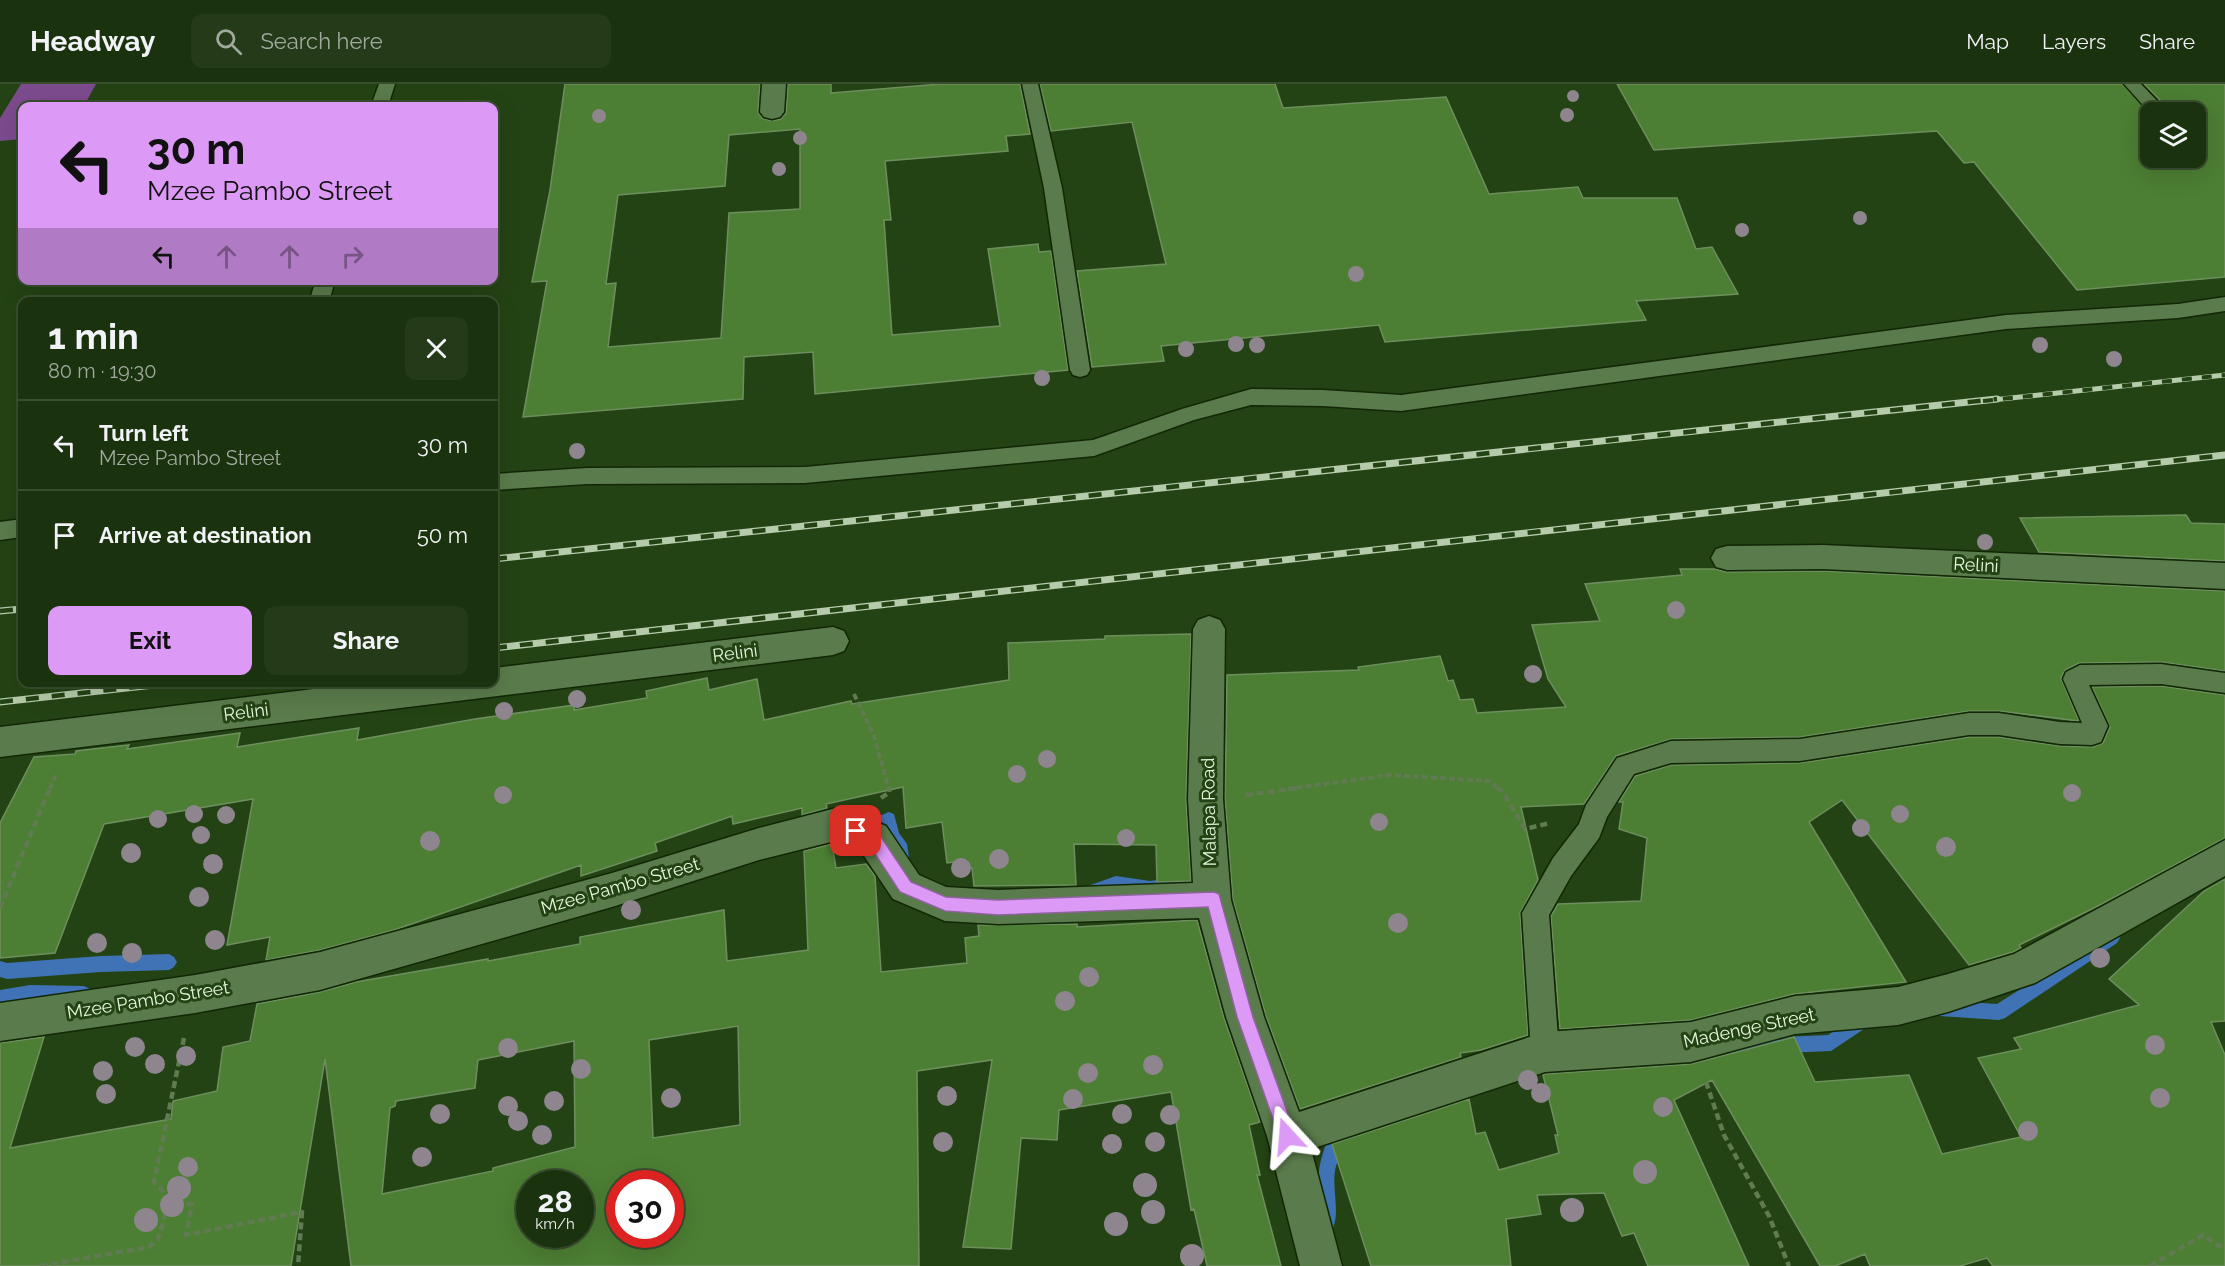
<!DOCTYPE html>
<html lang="en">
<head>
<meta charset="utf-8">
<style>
	body { margin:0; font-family:Raleway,sans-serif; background:#243a18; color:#f1f3f6; height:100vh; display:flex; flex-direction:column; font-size:22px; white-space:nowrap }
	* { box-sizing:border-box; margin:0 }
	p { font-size:20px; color:#a0aa9e }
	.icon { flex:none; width:33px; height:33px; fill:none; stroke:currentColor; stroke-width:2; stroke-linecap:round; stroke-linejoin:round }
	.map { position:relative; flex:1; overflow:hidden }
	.side { position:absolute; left:18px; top:213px; width:480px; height:390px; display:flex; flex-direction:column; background:#1b320f; border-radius:12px; box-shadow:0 6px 24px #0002,0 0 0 2px #394d2f }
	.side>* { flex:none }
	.top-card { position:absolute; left:18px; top:18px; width:480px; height:183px; border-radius:12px; box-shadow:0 6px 24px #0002,0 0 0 2px #394d2f; background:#dc99f5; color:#111; overflow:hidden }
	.controls { position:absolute; left:2140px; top:18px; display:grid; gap:12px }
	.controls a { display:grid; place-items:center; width:66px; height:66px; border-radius:12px; background:#1b320f; box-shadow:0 6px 24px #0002,0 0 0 2px #394d2f; font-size:30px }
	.speed { position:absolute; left:516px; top:1086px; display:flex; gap:12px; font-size:30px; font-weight:700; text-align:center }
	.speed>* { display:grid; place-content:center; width:78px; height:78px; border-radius:50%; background:#1b320f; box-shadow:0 6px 24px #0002,0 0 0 2px #394d2f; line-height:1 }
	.speed small { font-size:15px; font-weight:400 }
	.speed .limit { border:9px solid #d22; background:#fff; color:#111 }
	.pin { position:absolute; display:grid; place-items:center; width:51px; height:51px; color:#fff; margin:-26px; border-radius:12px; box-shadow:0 3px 9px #0006 }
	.me { position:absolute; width:66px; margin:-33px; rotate:341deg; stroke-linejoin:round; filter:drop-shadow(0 0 4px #0008) }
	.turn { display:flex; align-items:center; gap:21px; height:126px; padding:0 30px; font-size:27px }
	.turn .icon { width:78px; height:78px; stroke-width:2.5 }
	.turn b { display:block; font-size:42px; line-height:51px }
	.lanes { display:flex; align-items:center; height:57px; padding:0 30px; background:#0003; justify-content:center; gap:30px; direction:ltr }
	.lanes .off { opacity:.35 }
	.round { display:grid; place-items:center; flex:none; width:63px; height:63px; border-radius:12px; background:#243a18 }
	.overview { display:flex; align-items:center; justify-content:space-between; height:102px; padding:0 30px }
	h1 { font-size:36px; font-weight:700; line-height:45px }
	.action { display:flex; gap:12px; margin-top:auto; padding:12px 30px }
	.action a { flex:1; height:69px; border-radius:12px; background:#dc99f5; color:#111; font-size:24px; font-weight:700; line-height:69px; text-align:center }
	.action a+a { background:#243a18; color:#f1f3f6 }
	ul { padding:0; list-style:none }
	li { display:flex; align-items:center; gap:18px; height:90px; padding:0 30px; border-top:2px solid #394d2f }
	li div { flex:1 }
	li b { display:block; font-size:22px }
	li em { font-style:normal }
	header { display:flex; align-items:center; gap:36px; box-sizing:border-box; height:84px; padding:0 30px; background:#1b320f; border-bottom:2px solid #394d2f }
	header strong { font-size:28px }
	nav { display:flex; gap:33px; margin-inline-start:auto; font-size:21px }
	.search { width:420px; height:54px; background:#243a18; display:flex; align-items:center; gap:15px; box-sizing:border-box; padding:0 21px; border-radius:12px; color:#a0aa9e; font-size:22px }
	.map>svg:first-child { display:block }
	.green { fill:#7c4b8e }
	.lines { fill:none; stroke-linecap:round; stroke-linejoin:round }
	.stream { fill:#4073b6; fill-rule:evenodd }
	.building { fill:#4c7e33; stroke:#6d8f5e; stroke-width:1.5; fill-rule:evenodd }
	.lane-casing { stroke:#112705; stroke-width:3 }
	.street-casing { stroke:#112705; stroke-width:3 }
	.path-far1 { stroke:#607b52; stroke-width:4; stroke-dasharray:6 3; stroke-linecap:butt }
	.path { stroke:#607b52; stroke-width:4.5; stroke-dasharray:7 4; stroke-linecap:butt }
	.lane { fill:#5a7b4b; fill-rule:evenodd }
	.street { fill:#5a7b4b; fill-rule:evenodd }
	.rail-far1-casing { stroke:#b5cbab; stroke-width:5 }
	.rail-casing { stroke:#b5cbab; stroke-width:7 }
	.rail-far1 { stroke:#244314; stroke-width:4; stroke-dasharray:10; stroke-linecap:butt }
	.rail { stroke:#244314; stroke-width:4.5; stroke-dasharray:13; stroke-linecap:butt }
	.tree { fill:#8e858f }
	.route { fill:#dc99f5; stroke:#8f639f; stroke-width:1.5 }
	.labels { text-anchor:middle; stroke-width:6; stroke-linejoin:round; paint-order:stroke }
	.street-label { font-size:18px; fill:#e3f6db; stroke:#244314 }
</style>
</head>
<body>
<header>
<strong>Headway</strong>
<div class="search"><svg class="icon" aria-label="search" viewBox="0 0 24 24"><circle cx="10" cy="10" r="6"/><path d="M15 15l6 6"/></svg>Search here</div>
<nav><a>Map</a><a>Layers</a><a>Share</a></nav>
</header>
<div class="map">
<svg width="2225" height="1182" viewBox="0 0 2225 1182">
	<rect width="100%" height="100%" fill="#244314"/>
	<path class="green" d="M 21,0 L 96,0 L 84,22 L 22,22 L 22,55 L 0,57 L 0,34 Z"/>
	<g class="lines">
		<path class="stream" d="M 889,728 L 894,730 L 899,749 L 907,760 L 910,780 L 908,785 L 903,787 L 898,785 L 893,763 L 887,757 L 883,744 C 873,748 866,750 856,746 L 854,741 L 856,736 L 872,735 Z
			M 1116,792 L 1150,797 L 1185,792 L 1190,794 L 1192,799 L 1190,804 L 1185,806 L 1150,811 L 1116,806 L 1090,815 L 1085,813 L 1083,808 L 1085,803 Z
			M 2112,847 L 2117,849 L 2120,854 L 2117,859 L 2005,934 L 1999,936 L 1940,932 L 1934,930 L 1932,924 L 1934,918 L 1940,916 L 1997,920 Z
			M 169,870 L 174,873 L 177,878 L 174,883 L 169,886 L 101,888 L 7,895 L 0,893 L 0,877 L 7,879 L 101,872 Z
			M 30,901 L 84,902 L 90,905 L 92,910 L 90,915 L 84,918 L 30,917 L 0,922 L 0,906 Z
			M 1864,927 L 1870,929 L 1872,935 L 1870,941 L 1831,967 L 1735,971 L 1729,969 L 1727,963 L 1729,957 L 1735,955 L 1828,951 Z
			M 1349,1037 L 1355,1039 L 1357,1045 C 1351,1061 1338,1069 1335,1087 C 1332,1105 1340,1128 1333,1144 L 1327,1147 L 1321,1144 L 1318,1138 C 1317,1107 1314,1051 1349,1037 Z"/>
	</g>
	<path class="building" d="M 565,0 L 760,0 L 758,28 L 762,34 L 771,37 L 781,35 L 786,29 L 788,0 L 831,0 L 831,9 L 941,0 L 1020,0 L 1030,50 L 1006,52 L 1008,67 L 885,77 L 891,136 L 884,136 L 892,251 L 1000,242 L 988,165 L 1038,160 L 1039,168 L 1051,167 L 1068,286 L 815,310 L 813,268 L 744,273 L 743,315 L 523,333 L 547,197 L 532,198 L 550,106 ZM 800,45 L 800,125 L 729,129 L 721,254 L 608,263 L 616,199 L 606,200 L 618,111 L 725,102 L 729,51 Z
		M 1040,0 L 1275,0 L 1283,24 L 1446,13 L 1489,110 L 1578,103 L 1583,114 L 1677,114 L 1696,165 L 1712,163 L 1738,210 L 1636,217 L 1646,236 L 1385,258 L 1379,241 L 1161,262 L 1164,277 L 1092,283 L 1077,187 L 1166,180 L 1132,38 L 1051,47 Z
		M 1617,0 L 2122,0 L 2151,31 L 2151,74 L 2196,74 L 2196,28 L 2165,28 L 2167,23 L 2144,0 L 2225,0 L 2225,193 L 2077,206 L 1974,78 L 1964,79 L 1937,47 L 1654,66 Z
		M 2186,431 L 2191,439 L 2225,440 L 2225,477 L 2039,468 L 2020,434 Z
		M 1680,485 L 1715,485 L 1727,488 L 1823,487 L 2225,507 L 2225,587 L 2161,578 L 2079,579 L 2065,586 L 2061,594 L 2079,637 L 1999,627 L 1969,627 L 1800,653 L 1671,655 L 1616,672 L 1584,720 L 1521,723 L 1538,796 L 1520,829 L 1528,951 L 1481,966 L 1460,969 L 1461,973 L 1300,1025 L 1266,932 L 1233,816 L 1225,715 L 1227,591 L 1359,586 L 1358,583 L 1440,572 L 1448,597 L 1453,596 L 1460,616 L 1473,615 L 1477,629 L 1566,623 L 1548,595 L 1532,541 L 1600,537 L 1585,500 L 1682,491 Z
		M 1191,550 L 1186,715 L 1191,797 L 1157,798 L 1156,761 L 1074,760 L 1076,801 L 974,802 L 972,784 L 963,785 L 962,777 L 947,779 L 942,738 L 906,744 L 903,703 L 826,720 L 827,724 L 802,731 L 802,724 L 733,740 L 732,732 L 655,759 L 657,767 L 581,792 L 581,781 L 394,846 L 320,866 L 266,876 L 270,853 L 227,861 L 253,715 L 104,740 L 55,869 L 0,874 L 0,739 L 34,673 L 75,670 L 76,667 L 129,661 L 127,665 L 240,649 L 237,663 L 359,644 L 357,656 L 475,635 L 575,621 L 574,626 L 647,614 L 646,607 L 707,594 L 709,606 L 757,595 L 764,636 L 851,617 L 852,620 L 1009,596 L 1008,559 L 1105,555 L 1105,552 Z
		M 2161,602 L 2225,611 L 2225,754 L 2100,821 L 2019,861 L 2021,864 L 2013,868 L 1969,881 L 1842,716 L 1809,738 L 1906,898 L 1794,910 L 1691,936 L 1560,945 L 1551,832 L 1558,820 L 1641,817 L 1647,754 L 1619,745 L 1623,718 L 1619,718 L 1635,692 L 1671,681 L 1800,679 L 1969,653 L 1999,653 L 2060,662 L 2093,663 L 2103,659 L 2110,643 L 2092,603 Z
		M 832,760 L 836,784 L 866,780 L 875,792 L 881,888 L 967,879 L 965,854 L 979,852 L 978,841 L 1077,840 L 1077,843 L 1197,836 L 1224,934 L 1260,1038 L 1249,1041 L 1260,1091 L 1257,1091 L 1281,1182 L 1207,1182 L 1194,1125 L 1191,1126 L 1171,1008 L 1059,1026 L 1057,1056 L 1021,1054 L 1011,1165 L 963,1163 L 992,976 L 917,987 L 919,1182 L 351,1182 L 325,975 L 291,1182 L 0,1182 L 0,959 L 44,953 L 10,1064 L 171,1035 L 173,1017 L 217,1007 L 223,963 L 250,957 L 257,920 L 320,908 L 356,898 L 488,875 L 488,877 L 580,860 L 580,853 L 724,826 L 727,877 L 808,866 L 804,767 ZM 738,942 L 740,1041 L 653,1054 L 649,956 ZM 574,957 L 575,1063 L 493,1084 L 493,1087 L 382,1110 L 390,1024 L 395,1022 L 396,1017 L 475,1004 L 478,976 ZM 530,1100 L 580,1100 L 580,1150 L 530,1150 ZM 620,1100 L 670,1100 L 670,1150 L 620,1150 Z
		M 2225,795 L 2225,937 L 2211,938 L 2225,971 L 2225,1182 L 1993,1182 L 1987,1174 L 1960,1182 L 1870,1182 L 1865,1170 L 1835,1182 L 1820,1182 L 1712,996 L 1674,1016 L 1749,1182 L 1648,1182 L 1634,1149 L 1622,1152 L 1604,1109 L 1537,1111 L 1541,1130 L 1506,1135 L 1511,1182 L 1371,1182 L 1332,1060 L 1469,1015 L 1476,1050 L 1485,1048 L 1499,1086 L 1559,1069 L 1555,1051 L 1558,1051 L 1543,991 L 1545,990 L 1691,980 L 1794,953 L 1815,998 L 1909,991 L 1942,1070 L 2021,1053 L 1978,974 L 2021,965 L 2014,954 L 2139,921 L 2109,895 L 2204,807 Z"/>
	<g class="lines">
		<g class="lane-casing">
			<path id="lane" d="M 379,0 L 395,0 L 388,22 L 371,22 Z
				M 1022,0 L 1038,0 L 1062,104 L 1090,286 L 1087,291 L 1080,293 L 1073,291 L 1070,286 L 1044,104 Z
				M 2124,0 L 2141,0 L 2165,25 L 2162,28 L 2150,29 Z
				M 316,196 L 335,196 L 329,218 L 309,218 Z
				M 2225,213 L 2225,227 L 2178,234 L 2006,245 L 1401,327 L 1323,322 L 1251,321 L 1194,336 L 1094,372 L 805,399 L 587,400 L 494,406 L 494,390 L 587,384 L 805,383 L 1093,356 L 1182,325 L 1251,305 L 1323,306 L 1401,311 L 2006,231 L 2178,220 Z
				M 22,435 L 22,453 L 0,456 L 0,438 Z
				M 2161,580 L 2225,589 L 2225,609 L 2161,600 L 2089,601 L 2108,642 L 2101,658 L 2092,661 L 2060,660 L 1999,651 L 1969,651 L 1800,677 L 1671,679 L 1634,690 L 1607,733 L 1599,754 L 1571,792 L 1549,831 L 1559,968 L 1555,978 L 1545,982 L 1535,978 L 1531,968 L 1522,829 L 1553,774 L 1579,740 L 1586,721 L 1617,674 L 1671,657 L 1800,655 L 1969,629 L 1999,629 L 2060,638 L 2082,639 L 2063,595 L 2066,588 L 2080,581 Z"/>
		</g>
		<g class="street-casing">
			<path id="street" d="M 762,0 L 786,0 L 784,28 L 780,33 L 772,35 L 764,33 L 760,28 Z
				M 1823,461 L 2225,479 L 2225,505 L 1823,485 L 1727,486 L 1716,483 L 1711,474 L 1716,465 L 1727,462 Z
				M 1209,532 L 1220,536 L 1225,545 L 1223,715 L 1231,816 L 1264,933 L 1299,1028 L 1545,948 L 1691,938 L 1795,912 L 1898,903 L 1948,890 L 2014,870 L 2225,756 L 2225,792 L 2035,899 L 1948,928 L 1898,941 L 1795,950 L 1691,978 L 1545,988 L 1311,1065 L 1342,1182 L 1300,1182 L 1267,1052 L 1226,933 L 1199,834 L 998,840 L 945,837 L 893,815 L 860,766 L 839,756 L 759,776 L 612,823 L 320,906 L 195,929 L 0,957 L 0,919 L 195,891 L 320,868 L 612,789 L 759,744 L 840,723 L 886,742 L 919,791 L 946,803 L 998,806 L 1193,799 L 1188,715 L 1193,545 L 1198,536 Z
				M 833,543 L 844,547 L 849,557 L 844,567 L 833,571 L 0,673 L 0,643 L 371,598 L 494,598 L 494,584 Z"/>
		</g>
		<path class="path-far1" d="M 854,610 L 874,652 L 889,705
			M 50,705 L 57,688
			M 1288,705 L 1391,691 L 1489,697 L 1499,705"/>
		<path class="path" d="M 1497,704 L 1503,708 L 1525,745 L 1550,739
			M 1246,711 L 1299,704
			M 881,714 L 890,708 L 889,704
			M 0,824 L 50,704
			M 184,954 L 154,1098 L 170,1114 L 192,1121 L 186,1151 L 302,1128 L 298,1182
			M 1706,998 L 1724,1051 L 1769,1132 L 1789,1182
			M 40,1182 L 149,1163 L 158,1155 L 170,1114
			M 2150,1182 L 2203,1151 L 2225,1166"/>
		<use href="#lane" class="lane"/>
		<use href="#street" class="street"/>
		<g class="rail-far1-casing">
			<path id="rail-far1" d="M 1983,317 L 2225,291"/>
		</g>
		<g class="rail-casing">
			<path id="rail" d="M 494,475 L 1997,315
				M 0,527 L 22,525
				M 494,564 L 2225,371
				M 0,618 L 181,598"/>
		</g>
		<use href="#rail-far1" class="rail-far1"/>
		<use href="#rail" class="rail"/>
	</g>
	<g class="tree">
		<circle cx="1573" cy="12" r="6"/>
		<circle cx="1567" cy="31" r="7"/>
		<circle cx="599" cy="32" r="7"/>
		<circle cx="800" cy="54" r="7"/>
		<circle cx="779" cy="85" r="7"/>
		<circle cx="1860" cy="134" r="7"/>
		<circle cx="1742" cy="146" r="7"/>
		<circle cx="1356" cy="190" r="8"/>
		<circle cx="1236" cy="260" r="8"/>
		<circle cx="1257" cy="261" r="8"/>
		<circle cx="2040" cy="261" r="8"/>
		<circle cx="1186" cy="265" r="8"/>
		<circle cx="2114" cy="275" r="8"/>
		<circle cx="1042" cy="294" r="8"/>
		<circle cx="577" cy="367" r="8"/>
		<circle cx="1985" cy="458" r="8"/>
		<circle cx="1676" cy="526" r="9"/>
		<circle cx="1533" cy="590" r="9"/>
		<circle cx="577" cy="615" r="9"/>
		<circle cx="504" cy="627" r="9"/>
		<circle cx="1047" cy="675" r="9"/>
		<circle cx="1017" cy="690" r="9"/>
		<circle cx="2072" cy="709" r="9"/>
		<circle cx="503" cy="711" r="9"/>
		<circle cx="194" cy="730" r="9"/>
		<circle cx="1900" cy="730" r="9"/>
		<circle cx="226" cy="731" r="9"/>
		<circle cx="158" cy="735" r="9"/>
		<circle cx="1379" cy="738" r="9"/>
		<circle cx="1861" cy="744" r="9"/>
		<circle cx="201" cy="751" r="9"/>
		<circle cx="1126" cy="754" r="9"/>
		<circle cx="430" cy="757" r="10"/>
		<circle cx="1946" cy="763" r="10"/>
		<circle cx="131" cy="769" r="10"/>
		<circle cx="999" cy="775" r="10"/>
		<circle cx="213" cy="780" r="10"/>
		<circle cx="961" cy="784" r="10"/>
		<circle cx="199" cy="813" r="10"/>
		<circle cx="631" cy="826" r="10"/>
		<circle cx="1398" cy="839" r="10"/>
		<circle cx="215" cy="856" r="10"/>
		<circle cx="97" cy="859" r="10"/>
		<circle cx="132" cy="869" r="10"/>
		<circle cx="2100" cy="874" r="10"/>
		<circle cx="1089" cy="893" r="10"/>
		<circle cx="1065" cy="917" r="10"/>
		<circle cx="2155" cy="961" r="10"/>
		<circle cx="135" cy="963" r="10"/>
		<circle cx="508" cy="964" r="10"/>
		<circle cx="186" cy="972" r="10"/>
		<circle cx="155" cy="980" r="10"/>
		<circle cx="1153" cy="981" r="10"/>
		<circle cx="581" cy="985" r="10"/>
		<circle cx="103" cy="987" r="10"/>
		<circle cx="1088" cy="989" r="10"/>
		<circle cx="1528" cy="996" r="10"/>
		<circle cx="1541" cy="1009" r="10"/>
		<circle cx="106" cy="1010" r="10"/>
		<circle cx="947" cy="1012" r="10"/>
		<circle cx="671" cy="1014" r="10"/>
		<circle cx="2160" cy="1014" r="10"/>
		<circle cx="1073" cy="1015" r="10"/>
		<circle cx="554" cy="1017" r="10"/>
		<circle cx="508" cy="1022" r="10"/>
		<circle cx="1663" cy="1023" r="10"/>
		<circle cx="440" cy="1030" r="10"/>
		<circle cx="1122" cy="1030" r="10"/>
		<circle cx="1170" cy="1031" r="10"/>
		<circle cx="518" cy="1037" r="10"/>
		<circle cx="2028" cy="1047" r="10"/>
		<circle cx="542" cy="1051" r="10"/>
		<circle cx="943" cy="1058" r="10"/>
		<circle cx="1155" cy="1058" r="10"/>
		<circle cx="1112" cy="1060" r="10"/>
		<circle cx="422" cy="1073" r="10"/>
		<circle cx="188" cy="1083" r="10"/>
		<circle cx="1645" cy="1088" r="12"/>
		<circle cx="1145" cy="1101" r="12"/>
		<circle cx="179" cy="1104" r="12"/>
		<circle cx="172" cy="1121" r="12"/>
		<circle cx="1572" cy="1126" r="12"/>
		<circle cx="1153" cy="1128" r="12"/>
		<circle cx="146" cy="1136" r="12"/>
		<circle cx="1116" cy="1140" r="12"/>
		<circle cx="1192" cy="1172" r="12"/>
	</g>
	<path class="route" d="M 856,740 L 879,750 L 911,798 L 946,813 L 998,816 L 1214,808 L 1219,810 L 1253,933 L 1296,1052 L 1293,1058 L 1287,1060 L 1281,1058 L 1279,1052 L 1237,933 L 1208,823 L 998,831 L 945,827 L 900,808 L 868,759 L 851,752 L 849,747 L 851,742 Z"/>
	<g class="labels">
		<g class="street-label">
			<text transform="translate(1976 481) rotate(3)" y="6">Relini</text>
			<text transform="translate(735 569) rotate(-7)" y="6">Relini</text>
			<text transform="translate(246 628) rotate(-7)" y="6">Relini</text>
			<text transform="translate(1209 728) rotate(-91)" y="6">Malapa Road</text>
			<text transform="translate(620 802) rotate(-16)" y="6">Mzee Pambo Street</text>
			<text transform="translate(148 916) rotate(-9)" y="6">Mzee Pambo Street</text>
			<text transform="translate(1749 944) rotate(-12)" y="6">Madenge Street</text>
		</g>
	</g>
</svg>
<div class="controls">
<a><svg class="icon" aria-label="layers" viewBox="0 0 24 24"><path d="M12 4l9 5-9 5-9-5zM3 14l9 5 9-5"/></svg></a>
</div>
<div class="speed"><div>28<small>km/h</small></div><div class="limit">30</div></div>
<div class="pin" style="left:856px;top:747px;background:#d93025"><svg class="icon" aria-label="arrive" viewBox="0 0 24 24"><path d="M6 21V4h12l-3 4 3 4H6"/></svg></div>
<svg class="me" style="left:1287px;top:1052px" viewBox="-20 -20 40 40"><path d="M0-17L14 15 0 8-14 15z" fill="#dc99f5" stroke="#fff" stroke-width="4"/></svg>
<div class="top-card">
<div class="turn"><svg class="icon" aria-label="left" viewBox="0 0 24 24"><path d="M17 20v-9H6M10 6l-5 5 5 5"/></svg><div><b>30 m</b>Mzee Pambo Street</div></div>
<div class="lanes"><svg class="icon" aria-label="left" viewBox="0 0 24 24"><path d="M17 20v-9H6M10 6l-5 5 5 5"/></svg><svg class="icon off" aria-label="ahead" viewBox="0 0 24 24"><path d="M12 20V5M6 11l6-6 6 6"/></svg><svg class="icon off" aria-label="ahead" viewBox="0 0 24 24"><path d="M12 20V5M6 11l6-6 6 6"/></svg><svg class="icon off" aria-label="right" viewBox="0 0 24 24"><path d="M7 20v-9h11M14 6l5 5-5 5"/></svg></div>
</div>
<section class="side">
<div class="overview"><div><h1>1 min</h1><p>80 m · 19:30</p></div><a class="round"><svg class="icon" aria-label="close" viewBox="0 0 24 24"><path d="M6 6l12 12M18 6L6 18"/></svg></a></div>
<ul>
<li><svg class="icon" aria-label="left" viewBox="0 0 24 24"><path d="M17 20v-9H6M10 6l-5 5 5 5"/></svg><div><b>Turn left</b><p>Mzee Pambo Street</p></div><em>30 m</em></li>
<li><svg class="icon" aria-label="arrive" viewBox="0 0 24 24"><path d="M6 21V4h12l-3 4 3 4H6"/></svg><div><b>Arrive at destination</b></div><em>50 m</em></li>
</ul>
<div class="action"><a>Exit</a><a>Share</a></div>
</section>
</div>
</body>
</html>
